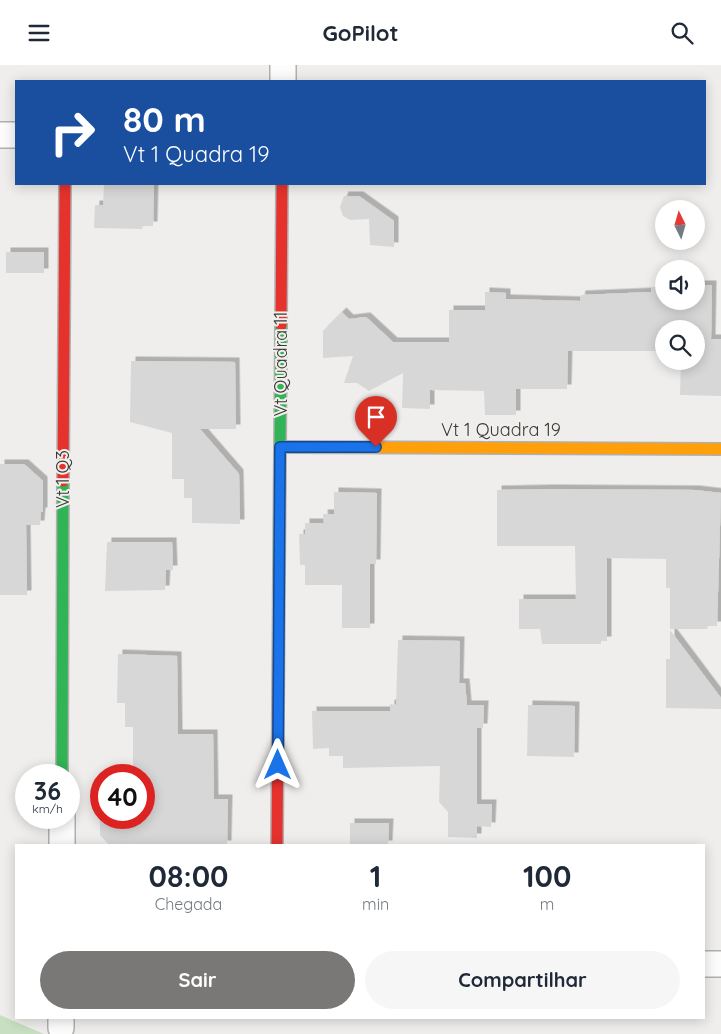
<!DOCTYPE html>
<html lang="pt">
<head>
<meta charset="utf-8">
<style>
	body { margin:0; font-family:Quicksand,sans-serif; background:#f6f6f7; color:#1f2937; height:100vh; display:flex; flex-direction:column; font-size:19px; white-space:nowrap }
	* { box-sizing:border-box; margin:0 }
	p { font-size:16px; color:#747a83 }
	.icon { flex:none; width:28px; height:28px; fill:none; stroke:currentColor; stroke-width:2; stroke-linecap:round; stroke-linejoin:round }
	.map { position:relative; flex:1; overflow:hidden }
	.drawer { position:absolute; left:15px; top:779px; width:690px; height:175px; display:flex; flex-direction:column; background:#fff; border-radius:0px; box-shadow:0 2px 12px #0003 }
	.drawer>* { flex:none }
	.guide { position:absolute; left:15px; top:15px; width:691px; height:105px; border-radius:0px; box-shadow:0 2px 12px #0003; background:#1a4fa0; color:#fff; overflow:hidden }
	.needle { width:32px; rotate:355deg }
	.fabs { position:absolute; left:655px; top:135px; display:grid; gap:10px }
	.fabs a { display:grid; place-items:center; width:50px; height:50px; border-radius:50%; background:#fff; box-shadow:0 2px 12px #0003; font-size:25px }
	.speed { position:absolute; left:15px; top:699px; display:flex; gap:10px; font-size:25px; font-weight:700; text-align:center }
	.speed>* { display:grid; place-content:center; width:65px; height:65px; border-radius:50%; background:#fff; box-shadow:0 2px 12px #0003; line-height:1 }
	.speed small { font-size:12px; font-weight:400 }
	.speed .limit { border:8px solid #d22; background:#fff; color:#111 }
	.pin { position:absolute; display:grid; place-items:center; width:42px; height:42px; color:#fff; margin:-51px -21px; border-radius:50% 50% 50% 0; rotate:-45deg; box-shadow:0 0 5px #0007 }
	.pin .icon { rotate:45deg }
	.me { position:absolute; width:55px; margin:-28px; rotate:0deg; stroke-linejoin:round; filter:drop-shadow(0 0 4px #0008) }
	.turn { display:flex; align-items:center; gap:18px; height:105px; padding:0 25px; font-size:22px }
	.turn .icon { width:65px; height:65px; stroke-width:2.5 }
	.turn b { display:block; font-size:35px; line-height:42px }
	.eta { display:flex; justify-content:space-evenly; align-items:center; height:85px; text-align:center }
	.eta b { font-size:30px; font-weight:700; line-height:35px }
	.cta { display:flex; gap:10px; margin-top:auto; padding:10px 25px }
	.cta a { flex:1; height:58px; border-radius:30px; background:#797877; color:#fff; font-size:20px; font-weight:700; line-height:58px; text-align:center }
	.cta a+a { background:#f6f6f7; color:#1f2937 }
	header { display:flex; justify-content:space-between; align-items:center; height:65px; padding:0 25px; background:#fff; font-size:22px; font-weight:700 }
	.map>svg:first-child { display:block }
	.green { fill:#c8dfc1 }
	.building { fill:#d8d7d7; filter:url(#shadow) }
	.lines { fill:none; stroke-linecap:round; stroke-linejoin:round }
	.street-casing { stroke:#b1b0af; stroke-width:28 }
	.fast-casing { stroke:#b1b0af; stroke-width:14 }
	.slow-casing { stroke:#b1b0af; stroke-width:14 }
	.jam-casing { stroke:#b1b0af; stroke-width:14 }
	.street { stroke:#fdfcfc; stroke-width:25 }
	.fast { stroke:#30b455; stroke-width:11 }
	.slow { stroke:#ff9f0a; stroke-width:11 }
	.jam { stroke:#e5322d; stroke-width:11 }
	.route-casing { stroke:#114b97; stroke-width:12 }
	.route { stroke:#1a73e8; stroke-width:9 }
	.labels { text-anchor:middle; stroke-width:4; stroke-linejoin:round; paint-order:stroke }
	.street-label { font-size:18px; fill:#393837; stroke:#f0efec }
</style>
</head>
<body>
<header><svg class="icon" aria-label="menu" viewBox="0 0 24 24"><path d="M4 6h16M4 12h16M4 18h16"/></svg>GoPilot<svg class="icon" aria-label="search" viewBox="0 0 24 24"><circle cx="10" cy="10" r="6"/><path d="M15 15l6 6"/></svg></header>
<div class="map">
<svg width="721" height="969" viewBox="0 0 721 969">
	<defs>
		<filter id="shadow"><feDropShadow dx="4.5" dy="-4.5" stdDeviation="0" flood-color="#0004"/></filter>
	</defs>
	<rect width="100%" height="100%" fill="#efeeed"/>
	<path class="green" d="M 0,950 L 44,969 L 0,969 Z"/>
	<path class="building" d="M 104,119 L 154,119 L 153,161 L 143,161 L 142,164 L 94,163 L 95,140 L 103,140 Z
		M 344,131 L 359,131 L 394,156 L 394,182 L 370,180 L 369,154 L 350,155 L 343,151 L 340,142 Z
		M 6,187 L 44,187 L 44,208 L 6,208 Z
		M 658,219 L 664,219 L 664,236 L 696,236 L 696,220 L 712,220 L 711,274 L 721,274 L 721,331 L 680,330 L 681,296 L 696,296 L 696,264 L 664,264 L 664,286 L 568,286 L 567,324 L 516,324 L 516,350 L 485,350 L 484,326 L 430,325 L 430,344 L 402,343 L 403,308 L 369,326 L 357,318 L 344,318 L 353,291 L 323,293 L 323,266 L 342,247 L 349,254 L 366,252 L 393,277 L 449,277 L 449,245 L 485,245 L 485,227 L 506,228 L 506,234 L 580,236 L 581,230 L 651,227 L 651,222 L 658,222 Z
		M 131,296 L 235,297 L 236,364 L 200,364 L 239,409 L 240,459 L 192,458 L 192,433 L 184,433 L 184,414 L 172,414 L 172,368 L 130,357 Z
		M 0,399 L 24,399 L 43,416 L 43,447 L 41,447 L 40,460 L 26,460 L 27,530 L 0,530 Z
		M 548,424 L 695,425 L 721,428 L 717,561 L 708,561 L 707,564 L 670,564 L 670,523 L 666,523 L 666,494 L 607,493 L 607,576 L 601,576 L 601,579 L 542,579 L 540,564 L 519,564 L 519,534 L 576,534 L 575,481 L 497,481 L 497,425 Z
		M 334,427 L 377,428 L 376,499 L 370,499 L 370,563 L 342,563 L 342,520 L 305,520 L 305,500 L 300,500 L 299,469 L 305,469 L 305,458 L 324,458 L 323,449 L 334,449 Z
		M 107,477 L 172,477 L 173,505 L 166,505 L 165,525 L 105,526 Z
		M 670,565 L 721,633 L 721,644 L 666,643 L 666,594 L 670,594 Z
		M 398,575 L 460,576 L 459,618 L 465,618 L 467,640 L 484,640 L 483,663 L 477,663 L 477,739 L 492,739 L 491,762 L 477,761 L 477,773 L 448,772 L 448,747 L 439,737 L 440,701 L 343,703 L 343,691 L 329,691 L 329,683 L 313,684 L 312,646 L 390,646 L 390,639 L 396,640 Z
		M 118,589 L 177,591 L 178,669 L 213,669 L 214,734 L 228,734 L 227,780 L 109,780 L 100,770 L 100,752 L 144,752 L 144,708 L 133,708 L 133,662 L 125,662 L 125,638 L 117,638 Z
		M 528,640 L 575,641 L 574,692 L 527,691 Z
		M 350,758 L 389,758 L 388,780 L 350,780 Z"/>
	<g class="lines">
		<g class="street-casing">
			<path id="street" d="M 283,16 L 283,0
				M 0,70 L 16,70
				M 62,780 L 62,752
				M 704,899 L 721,899
				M 61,963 L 61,952"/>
		</g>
		<g class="fast-casing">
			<path id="fast" d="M 279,506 L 281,260
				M 62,710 L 63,416"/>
		</g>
		<g class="slow-casing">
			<path id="slow" d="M 280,382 L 721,384"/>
		</g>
		<g class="jam-casing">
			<path id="jam" d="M 281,260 L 282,119
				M 63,416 L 65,119
				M 277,780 L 279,506"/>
		</g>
		<use href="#street" class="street"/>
		<use href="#fast" class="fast"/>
		<use href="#slow" class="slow"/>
		<use href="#jam" class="jam"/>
	</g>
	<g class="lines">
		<g class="route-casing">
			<path id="route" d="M 278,700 L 280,382 L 376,382"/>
		</g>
		<use href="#route" class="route"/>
	</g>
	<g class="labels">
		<g class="street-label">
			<text transform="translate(281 299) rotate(-90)" y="6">Vt Quadra 11</text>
			<text x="501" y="371">Vt 1 Quadra 19</text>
			<text transform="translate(63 414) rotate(-90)" y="6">Vt 1 Q3</text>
		</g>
	</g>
</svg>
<div class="fabs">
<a><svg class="needle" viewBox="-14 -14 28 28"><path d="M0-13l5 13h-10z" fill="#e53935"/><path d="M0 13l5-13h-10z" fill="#747a83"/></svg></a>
<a><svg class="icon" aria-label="sound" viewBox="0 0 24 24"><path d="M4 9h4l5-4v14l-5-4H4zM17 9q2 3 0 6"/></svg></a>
<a><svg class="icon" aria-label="search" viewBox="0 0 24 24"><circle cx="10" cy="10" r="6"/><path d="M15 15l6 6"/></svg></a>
</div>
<div class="speed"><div>36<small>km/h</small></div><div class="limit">40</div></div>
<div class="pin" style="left:376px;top:382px;background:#d93025"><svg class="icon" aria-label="arrive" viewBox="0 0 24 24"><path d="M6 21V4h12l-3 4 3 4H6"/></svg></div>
<svg class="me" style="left:278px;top:700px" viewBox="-20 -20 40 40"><path d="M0-17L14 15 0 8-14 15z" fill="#1a73e8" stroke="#fff" stroke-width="4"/></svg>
<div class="guide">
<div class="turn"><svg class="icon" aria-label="right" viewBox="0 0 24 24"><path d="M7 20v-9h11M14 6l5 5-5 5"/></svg><div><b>80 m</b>Vt 1 Quadra 19</div></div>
</div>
<section class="drawer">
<div class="eta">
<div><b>08:00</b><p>Chegada</p></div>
<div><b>1</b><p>min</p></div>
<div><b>100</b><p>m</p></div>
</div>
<div class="cta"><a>Sair</a><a>Compartilhar</a></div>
</section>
</div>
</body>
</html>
